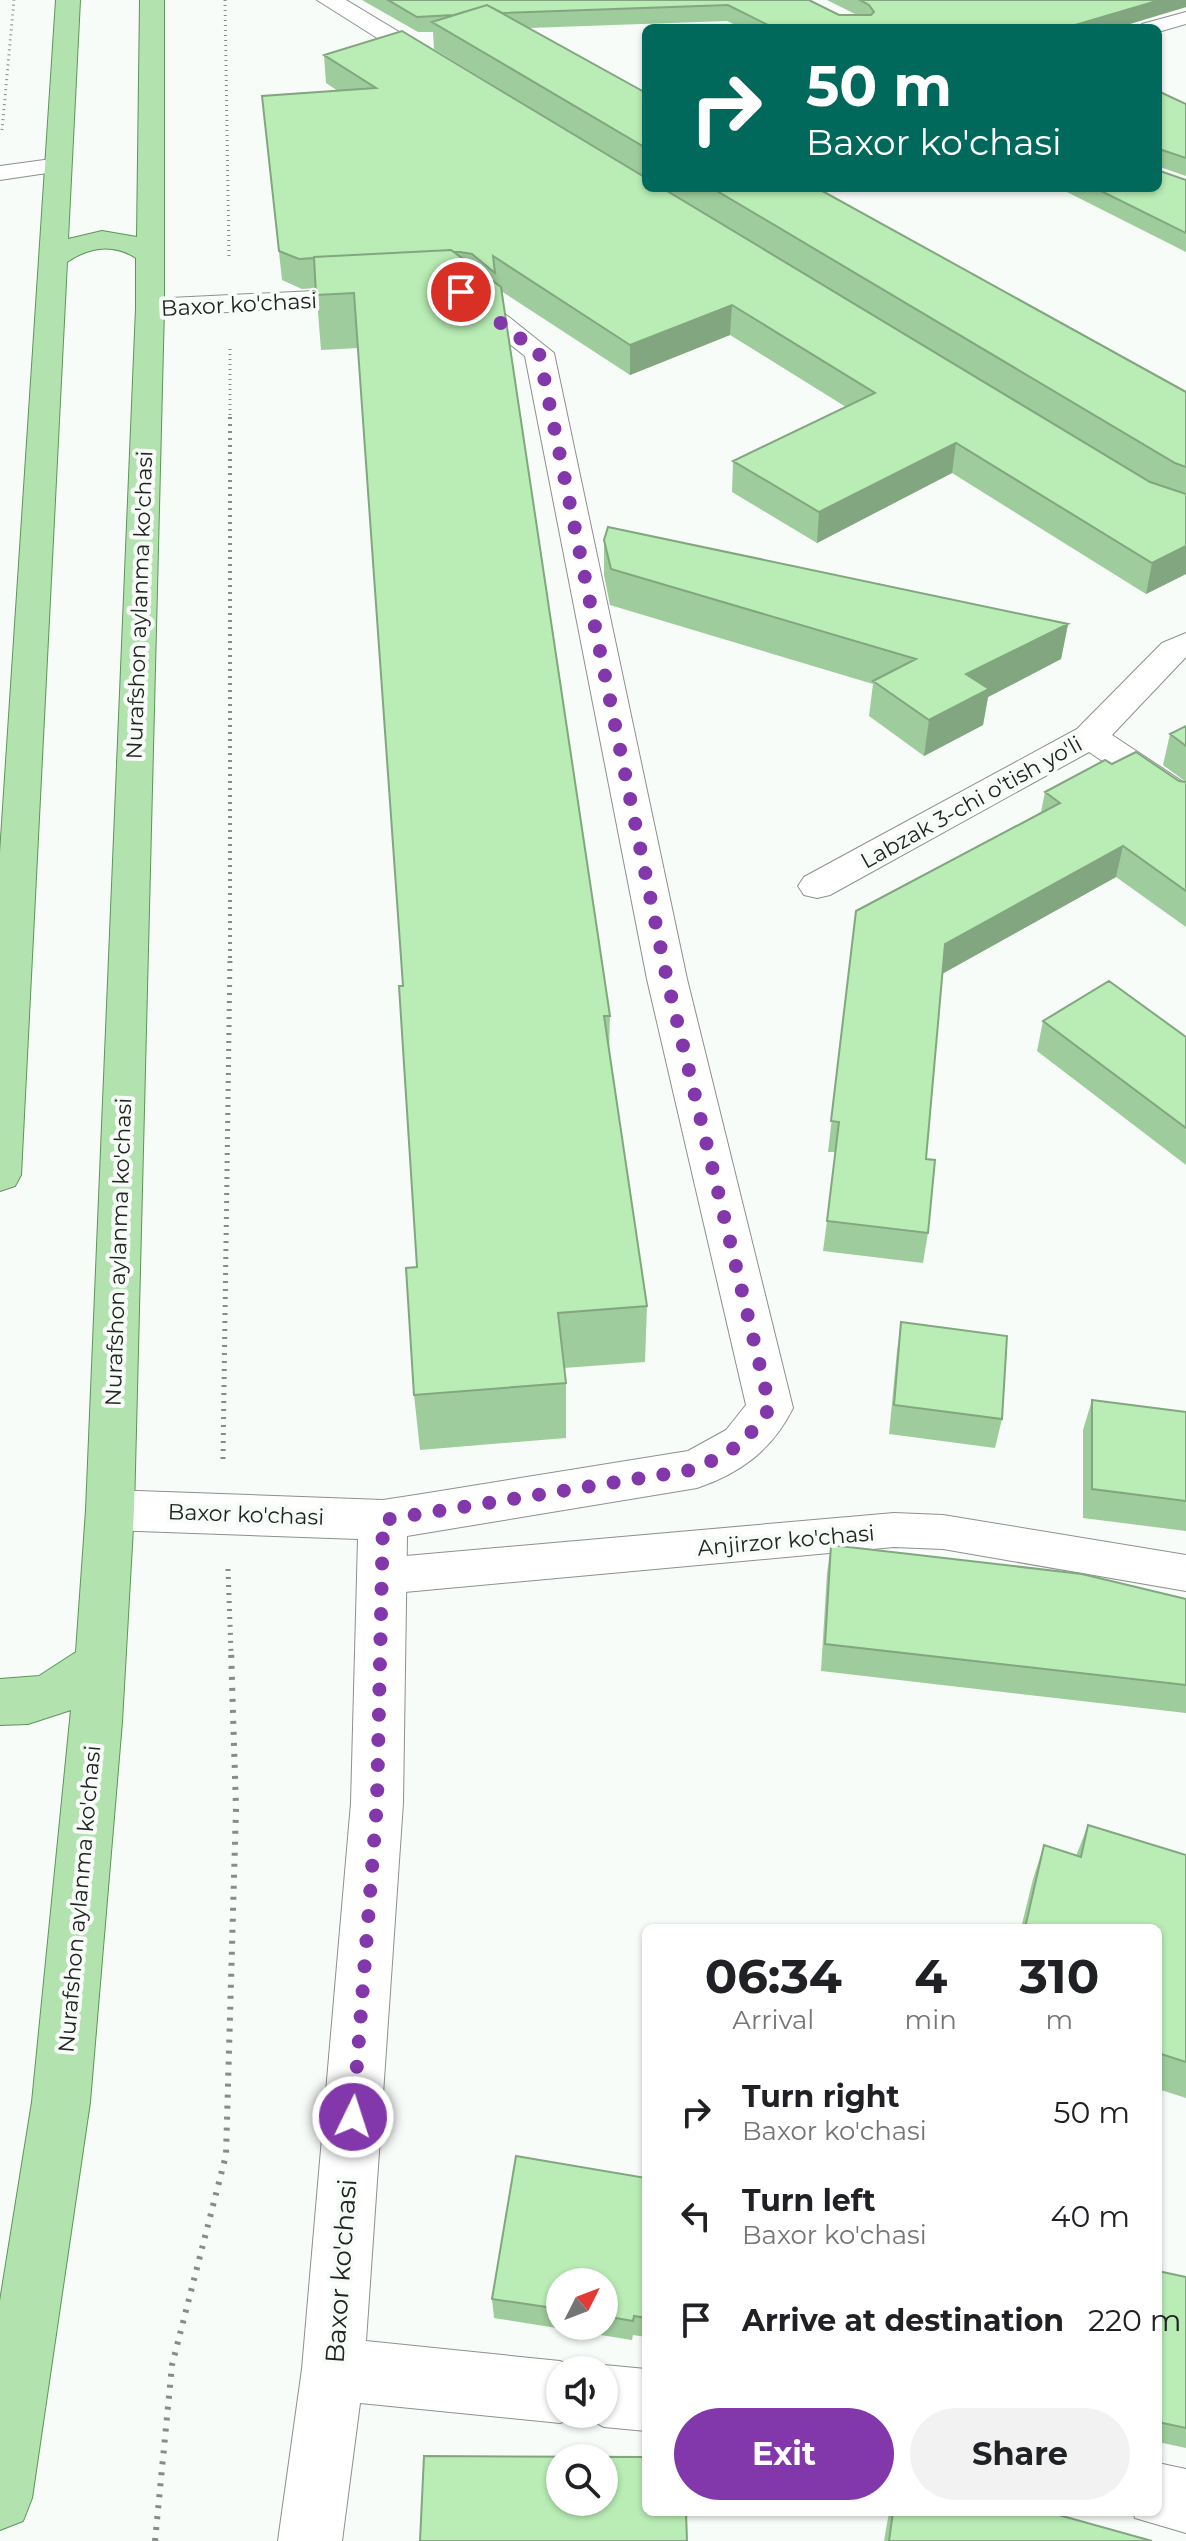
<!DOCTYPE html>
<html lang="en">
<head>
<meta charset="utf-8">
<style>
	body { margin:0; font-family:Montserrat,sans-serif; background:#f2f2f2; color:#202124; height:100vh; display:flex; flex-direction:column; font-size:30px; white-space:nowrap }
	* { box-sizing:border-box; margin:0 }
	p { font-size:26px; color:#757577 }
	.icon { flex:none; width:44px; height:44px; fill:none; stroke:currentColor; stroke-width:2; stroke-linecap:round; stroke-linejoin:round }
	.map { position:relative; flex:1; overflow:hidden }
	.details { position:absolute; left:642px; top:1924px; width:520px; height:592px; display:flex; flex-direction:column; background:#fff; border-radius:12px; box-shadow:0 2px 6px #0004 }
	.details>* { flex:none }
	.banner { position:absolute; left:642px; top:24px; width:520px; height:168px; border-radius:12px; box-shadow:0 2px 6px #0004; background:#00695c; color:#fff; overflow:hidden }
	.needle { width:52px; rotate:48deg }
	.fabs { position:absolute; left:546px; top:2268px; display:grid; gap:16px }
	.fabs a { display:grid; place-items:center; width:72px; height:72px; border-radius:50%; background:#fff; box-shadow:0 2px 6px #0004; font-size:40px }
	.pin { position:absolute; display:grid; place-items:center; width:68px; height:68px; color:#fff; margin:-34px; border:4px solid #fff; border-radius:50%; box-shadow:0 2px 8px #0007 }
	.me { position:absolute; width:88px; margin:-44px; rotate:4deg; stroke-linejoin:round; filter:drop-shadow(0 0 6px #0008) }
	.turn { display:flex; align-items:center; gap:28px; height:168px; padding:0 32px; font-size:36px }
	.turn .icon { width:104px; height:104px; stroke-width:2.5 }
	.turn b { display:block; font-size:56px; line-height:68px }
	.eta { display:flex; justify-content:space-evenly; align-items:center; height:136px; text-align:center }
	.eta b { font-size:48px; font-weight:700; line-height:56px }
	.primary-button { display:flex; gap:16px; margin-top:auto; padding:16px 32px }
	.primary-button a { flex:1; height:92px; border-radius:48px; background:#8238ab; color:#fff; font-size:32px; font-weight:700; line-height:92px; text-align:center }
	.primary-button a+a { background:#f2f2f2; color:#202124 }
	ul { padding:0; list-style:none }
	li { display:flex; align-items:center; gap:24px; height:104px; padding:0 32px }
	li div { flex:1 }
	li b { display:block; font-size:30px }
	li em { font-style:normal }
	.map>svg:first-child { display:block }
	.lines { fill:none; stroke-linecap:round; stroke-linejoin:round }
	.service-casing { stroke:#8d908d; stroke-width:2 }
	.minor-casing { stroke:#8d908d; stroke-width:2 }
	.primary-casing { stroke:#5e945b; stroke-width:2 }
	.path-far3 { stroke:#888b88; stroke-width:3; stroke-dasharray:1 4; stroke-linecap:butt }
	.path-far2 { stroke:#888b88; stroke-width:4; stroke-dasharray:2 5; stroke-linecap:butt }
	.path-far1 { stroke:#888b88; stroke-width:5; stroke-dasharray:2 6; stroke-linecap:butt }
	.path { stroke:#888b88; stroke-width:6; stroke-dasharray:3 8; stroke-linecap:butt }
	.service { fill:#fff; fill-rule:evenodd }
	.minor { fill:#fff; fill-rule:evenodd }
	.primary { fill:#b2e3af; fill-rule:evenodd }
	.wall { fill:#9fcc9c; fill-rule:evenodd }
	.shaded-wall { fill:#82a67f }
	.building { fill:#b9edb5; stroke:#82a67f; stroke-width:2; fill-rule:evenodd }
	.route { stroke:#8238ab; stroke-width:14; stroke-dasharray:0 25.2 }
	.labels { text-anchor:middle; stroke-width:8; stroke-linejoin:round; paint-order:stroke }
	.street-label { font-size:22px; fill:#212321; stroke:#f8fcf8 }
	.near-street-label { font-size:26px; fill:#212321; stroke:#f8fcf8 }
</style>
</head>
<body>
<div class="map">
<svg width="1186" height="2541" viewBox="0 0 1186 2541">
	<rect width="100%" height="100%" fill="#f8fcf8"/>
	<g class="lines">
		<g class="service-casing">
			<path id="service" d="M 1186,12 L 1186,24 L 1158,32 L 1158,28 L 1139,28 L 1142,24 Z
				M 59,158 L 67,160 L 70,165 L 67,170 L 0,180 L 0,166 Z
				M 894,1513 L 943,1515 L 1186,1555 L 1186,1591 L 943,1549 L 894,1547 L 383,1594 L 368,1589 L 362,1576 L 368,1563 L 383,1558 Z"/>
		</g>
		<g class="minor-casing">
			<path id="minor" d="M 317,0 L 346,0 L 449,62 L 452,67 L 449,72 L 431,72 Z
				M 460,284 L 470,286 L 554,353 L 687,979 L 793,1408 C 772,1450 741,1473 697,1488 L 407,1536 L 403,1803 L 366,2341 L 560,2361 L 582,2370 L 560,2370 L 560,2414 L 604,2414 L 604,2370 L 592,2370 L 604,2365 L 646,2369 L 646,2431 L 604,2427 L 581,2415 L 560,2423 L 360,2403 L 342,2541 L 278,2541 L 302,2369 L 351,1803 L 358,1539 L 110,1530 L 93,1524 L 86,1510 L 93,1496 L 110,1490 L 383,1500 L 422,1494 L 688,1451 L 726,1430 L 746,1405 L 647,979 L 525,356 L 450,298 L 446,292 L 450,286 Z
				M 375,288 L 385,290 L 389,296 L 385,302 L 150,317 L 140,314 L 136,308 L 140,302 L 150,299 Z
				M 1186,633 L 1186,657 L 1112,735 L 1186,784 L 1186,813 L 1173,809 L 1089,752 L 830,895 L 817,898 L 804,895 L 798,886 L 804,877 L 1077,729 L 1162,643 Z
				M 1158,2463 L 1186,2469 L 1186,2533 L 1135,2518 L 1133,2512 L 1158,2512 Z"/>
		</g>
		<g class="primary-casing">
			<path id="primary" d="M 56,0 L 80,0 L 68,239 L 102,231 L 137,237 L 140,0 L 164,0 L 164,308 L 134,1510 L 122,1722 L 90,2102 L 32,2498 L 23,2521 L 0,2530 L 0,2301 L 32,2102 L 71,1710 L 28,1724 L 0,1725 L 0,1679 L 39,1676 L 76,1652 L 86,1510 L 136,308 L 136,258 C 113,243 89,247 67,262 L 21,1175 L 15,1186 L 0,1191 L 0,853 Z"/>
		</g>
		<path class="path-far3" d="M 225,0 L 229,259
			M 2,130 L 14,0
			M 230,349 L 230,419"/>
		<path class="path-far2" d="M 230,958 L 230,417"/>
		<path class="path-far1" d="M 223,1459 L 230,956
			M 228,1569 L 231,1651"/>
		<path class="path" d="M 155,2541 L 172,2365 L 226,2155 L 236,1808 L 231,1649"/>
		<use href="#service" class="service"/>
		<use href="#minor" class="minor"/>
		<use href="#primary" class="primary"/>
	</g>
	<path class="wall" d="M 362,0 L 809,0 L 839,15 L 857,15 L 827,0 L 1186,0 L 1186,7 L 1117,28 L 742,28 L 727,21 L 529,28 L 646,93 L 646,178 L 434,49 L 433,32 L 418,32 Z
		M 324,55 L 663,188 L 817,188 L 1186,392 L 1186,574 L 1146,594 L 952,473 L 817,543 L 732,492 L 733,461 L 846,407 L 730,335 L 630,375 L 501,291 L 610,1016 L 609,1050 L 647,1306 L 645,1362 L 564,1368 L 566,1383 L 566,1438 L 420,1450 L 414,1395 L 417,1267 L 403,986 L 358,348 L 321,350 L 316,288 L 302,289 L 282,280 L 262,96 L 338,91 L 326,83 Z
		M 1158,91 L 1186,104 L 1186,176 L 1160,167 L 1160,171 L 1186,180 L 1186,252 L 1059,188 L 1158,188 Z
		M 604,540 L 1068,624 L 1061,659 L 988,697 L 983,725 L 924,756 L 869,716 L 873,684 L 610,605 L 604,575 Z
		M 1186,726 L 1186,782 L 1163,765 L 1170,734 Z
		M 1112,764 L 1186,782 L 1186,927 L 1116,877 L 942,974 L 926,1159 L 928,1233 L 923,1263 L 823,1251 L 836,1152 L 828,1152 L 856,911 L 1041,812 L 1045,792 Z
		M 1043,1021 L 1186,1037 L 1186,1165 L 1037,1051 Z
		M 901,1322 L 1002,1419 L 995,1448 L 889,1434 L 897,1351 Z
		M 1092,1400 L 1186,1412 L 1186,1531 L 1083,1518 L 1083,1430 Z
		M 831,1545 L 1186,1599 L 1186,1713 L 821,1671 L 827,1573 Z
		M 1088,1825 L 1186,1855 L 1186,2098 L 1158,2089 L 1158,1928 L 1021,1928 L 1033,1879 L 1044,1845 L 1076,1856 Z
		M 646,2178 L 646,2337 L 633,2335 L 632,2340 L 494,2318 L 492,2299 ZM 560,2282 L 604,2282 L 604,2326 L 560,2326 Z
		M 1158,2271 L 1186,2277 L 1186,2448 L 1158,2442 Z
		M 889,2512 L 1048,2512 L 1152,2541 L 884,2541 Z"/>
	<path class="shaded-wall" d="M 1160,0 L 1186,0 L 1186,7 L 1116,28 L 1065,28 Z
		M 732,305 L 730,335 L 630,375 L 630,345 Z
		M 956,443 L 952,473 L 817,543 L 819,512 Z
		M 1186,546 L 1186,574 L 1146,594 L 1152,563 Z
		M 1068,624 L 1061,659 L 988,697 L 983,725 L 924,756 L 929,720 L 966,674 Z
		M 1123,846 L 1116,877 L 940,975 L 945,944 Z"/>
	<path class="building" d="M 388,0 L 809,0 L 839,15 L 871,15 L 874,12 L 869,5 L 860,0 L 1160,0 L 1065,28 L 774,28 L 728,5 L 502,13 L 487,5 L 454,15 L 417,17 Z
		M 487,5 L 646,93 L 646,148 L 432,22 Z
		M 402,31 L 646,178 L 646,188 L 662,188 L 1150,482 L 1186,494 L 1186,546 L 1152,563 L 956,443 L 819,512 L 733,461 L 875,393 L 732,305 L 630,345 L 493,256 L 495,273 L 472,254 L 460,252 L 454,252 L 451,250 L 314,257 L 314,258 L 299,259 L 279,251 L 262,96 L 376,88 L 324,55 Z
		M 1158,91 L 1186,104 L 1186,158 L 1159,149 L 1160,171 L 1186,180 L 1186,233 L 1095,188 L 1158,188 Z
		M 712,188 L 817,188 L 1186,392 L 1186,467 L 1175,463 Z
		M 451,250 L 501,287 L 610,1016 L 604,1016 L 647,1306 L 558,1313 L 566,1383 L 414,1395 L 406,1268 L 417,1267 L 399,986 L 403,986 L 354,293 L 316,295 L 314,257 Z
		M 608,527 L 1068,624 L 966,674 L 989,689 L 929,720 L 873,681 L 916,659 L 611,569 L 604,540 Z
		M 1186,726 L 1186,746 L 1170,734 Z
		M 1136,752 L 1179,781 L 1186,782 L 1186,891 L 1123,846 L 945,944 L 926,1159 L 935,1160 L 928,1233 L 827,1221 L 839,1122 L 831,1121 L 856,911 L 1060,803 L 1045,792 L 1105,760 L 1112,764 Z
		M 1109,981 L 1186,1037 L 1186,1128 L 1043,1021 Z
		M 901,1322 L 1007,1336 L 1002,1419 L 894,1405 Z
		M 1092,1400 L 1186,1412 L 1186,1501 L 1092,1489 Z
		M 831,1545 L 1082,1574 L 1186,1599 L 1186,1685 L 825,1644 Z
		M 1088,1825 L 1186,1855 L 1186,2062 L 1158,2053 L 1158,1928 L 1025,1928 L 1044,1845 L 1081,1857 Z
		M 516,2156 L 646,2178 L 646,2318 L 634,2316 L 633,2321 L 604,2316 L 604,2282 L 560,2282 L 560,2309 L 492,2299 Z
		M 1158,2271 L 1186,2277 L 1186,2428 L 1158,2422 Z
		M 424,2456 L 646,2457 L 646,2512 L 686,2512 L 687,2541 L 420,2541 ZM 560,2458 L 604,2458 L 604,2502 L 560,2502 Z
		M 893,2512 L 1048,2512 L 1152,2541 L 889,2541 Z"/>
	<g class="lines">
		<path class="route" d="M 353,2117 L 377,1803 L 383,1520 L 697,1469 L 743,1443 L 770,1408 L 667,979 L 539,353 L 461,292"/>
	</g>
	<g class="labels">
		<g class="street-label">
			<text transform="translate(239 304) rotate(-3)" y="8">Baxor ko'chasi</text>
			<text transform="translate(139 605) rotate(-88)" y="8">Nurafshon aylanma ko'chasi</text>
			<text transform="translate(971 802) rotate(-29)" y="8">Labzak 3-chi o'tish yo'li</text>
			<text transform="translate(118 1252) rotate(-88)" y="8">Nurafshon aylanma ko'chasi</text>
			<text transform="translate(246 1514) rotate(2)" y="8">Baxor ko'chasi</text>
			<text transform="translate(786 1540) rotate(-5)" y="8">Anjirzor ko'chasi</text>
			<text transform="translate(79 1899) rotate(-85)" y="8">Nurafshon aylanma ko'chasi</text>
		</g>
		<g class="near-street-label">
			<text transform="translate(341 2271) rotate(-86)" y="9">Baxor ko'chasi</text>
		</g>
	</g>
</svg>
<div class="fabs">
<a><svg class="needle" viewBox="-14 -14 28 28"><path d="M0-13l5 13h-10z" fill="#e53935"/><path d="M0 13l5-13h-10z" fill="#757577"/></svg></a>
<a><svg class="icon" aria-label="sound" viewBox="0 0 24 24"><path d="M4 9h4l5-4v14l-5-4H4zM17 9q2 3 0 6"/></svg></a>
<a><svg class="icon" aria-label="search" viewBox="0 0 24 24"><circle cx="10" cy="10" r="6"/><path d="M15 15l6 6"/></svg></a>
</div>
<div class="pin" style="left:461px;top:292px;background:#d93025"><svg class="icon" aria-label="arrive" viewBox="0 0 24 24"><path d="M6 21V4h12l-3 4 3 4H6"/></svg></div>
<svg class="me" style="left:353px;top:2117px" viewBox="-20 -20 40 40"><circle r="17" fill="#8238ab" stroke="#fff" stroke-width="3"/><path d="M0-11L8 9 0 5-8 9z" fill="#fff"/></svg>
<div class="banner">
<div class="turn"><svg class="icon" aria-label="right" viewBox="0 0 24 24"><path d="M7 20v-9h11M14 6l5 5-5 5"/></svg><div><b>50 m</b>Baxor ko'chasi</div></div>
</div>
<section class="details">
<div class="eta">
<div><b>06:34</b><p>Arrival</p></div>
<div><b>4</b><p>min</p></div>
<div><b>310</b><p>m</p></div>
</div>
<ul>
<li><svg class="icon" aria-label="right" viewBox="0 0 24 24"><path d="M7 20v-9h11M14 6l5 5-5 5"/></svg><div><b>Turn right</b><p>Baxor ko'chasi</p></div><em>50 m</em></li>
<li><svg class="icon" aria-label="left" viewBox="0 0 24 24"><path d="M17 20v-9H6M10 6l-5 5 5 5"/></svg><div><b>Turn left</b><p>Baxor ko'chasi</p></div><em>40 m</em></li>
<li><svg class="icon" aria-label="arrive" viewBox="0 0 24 24"><path d="M6 21V4h12l-3 4 3 4H6"/></svg><div><b>Arrive at destination</b></div><em>220 m</em></li>
</ul>
<div class="primary-button"><a>Exit</a><a>Share</a></div>
</section>
</div>
</body>
</html>
